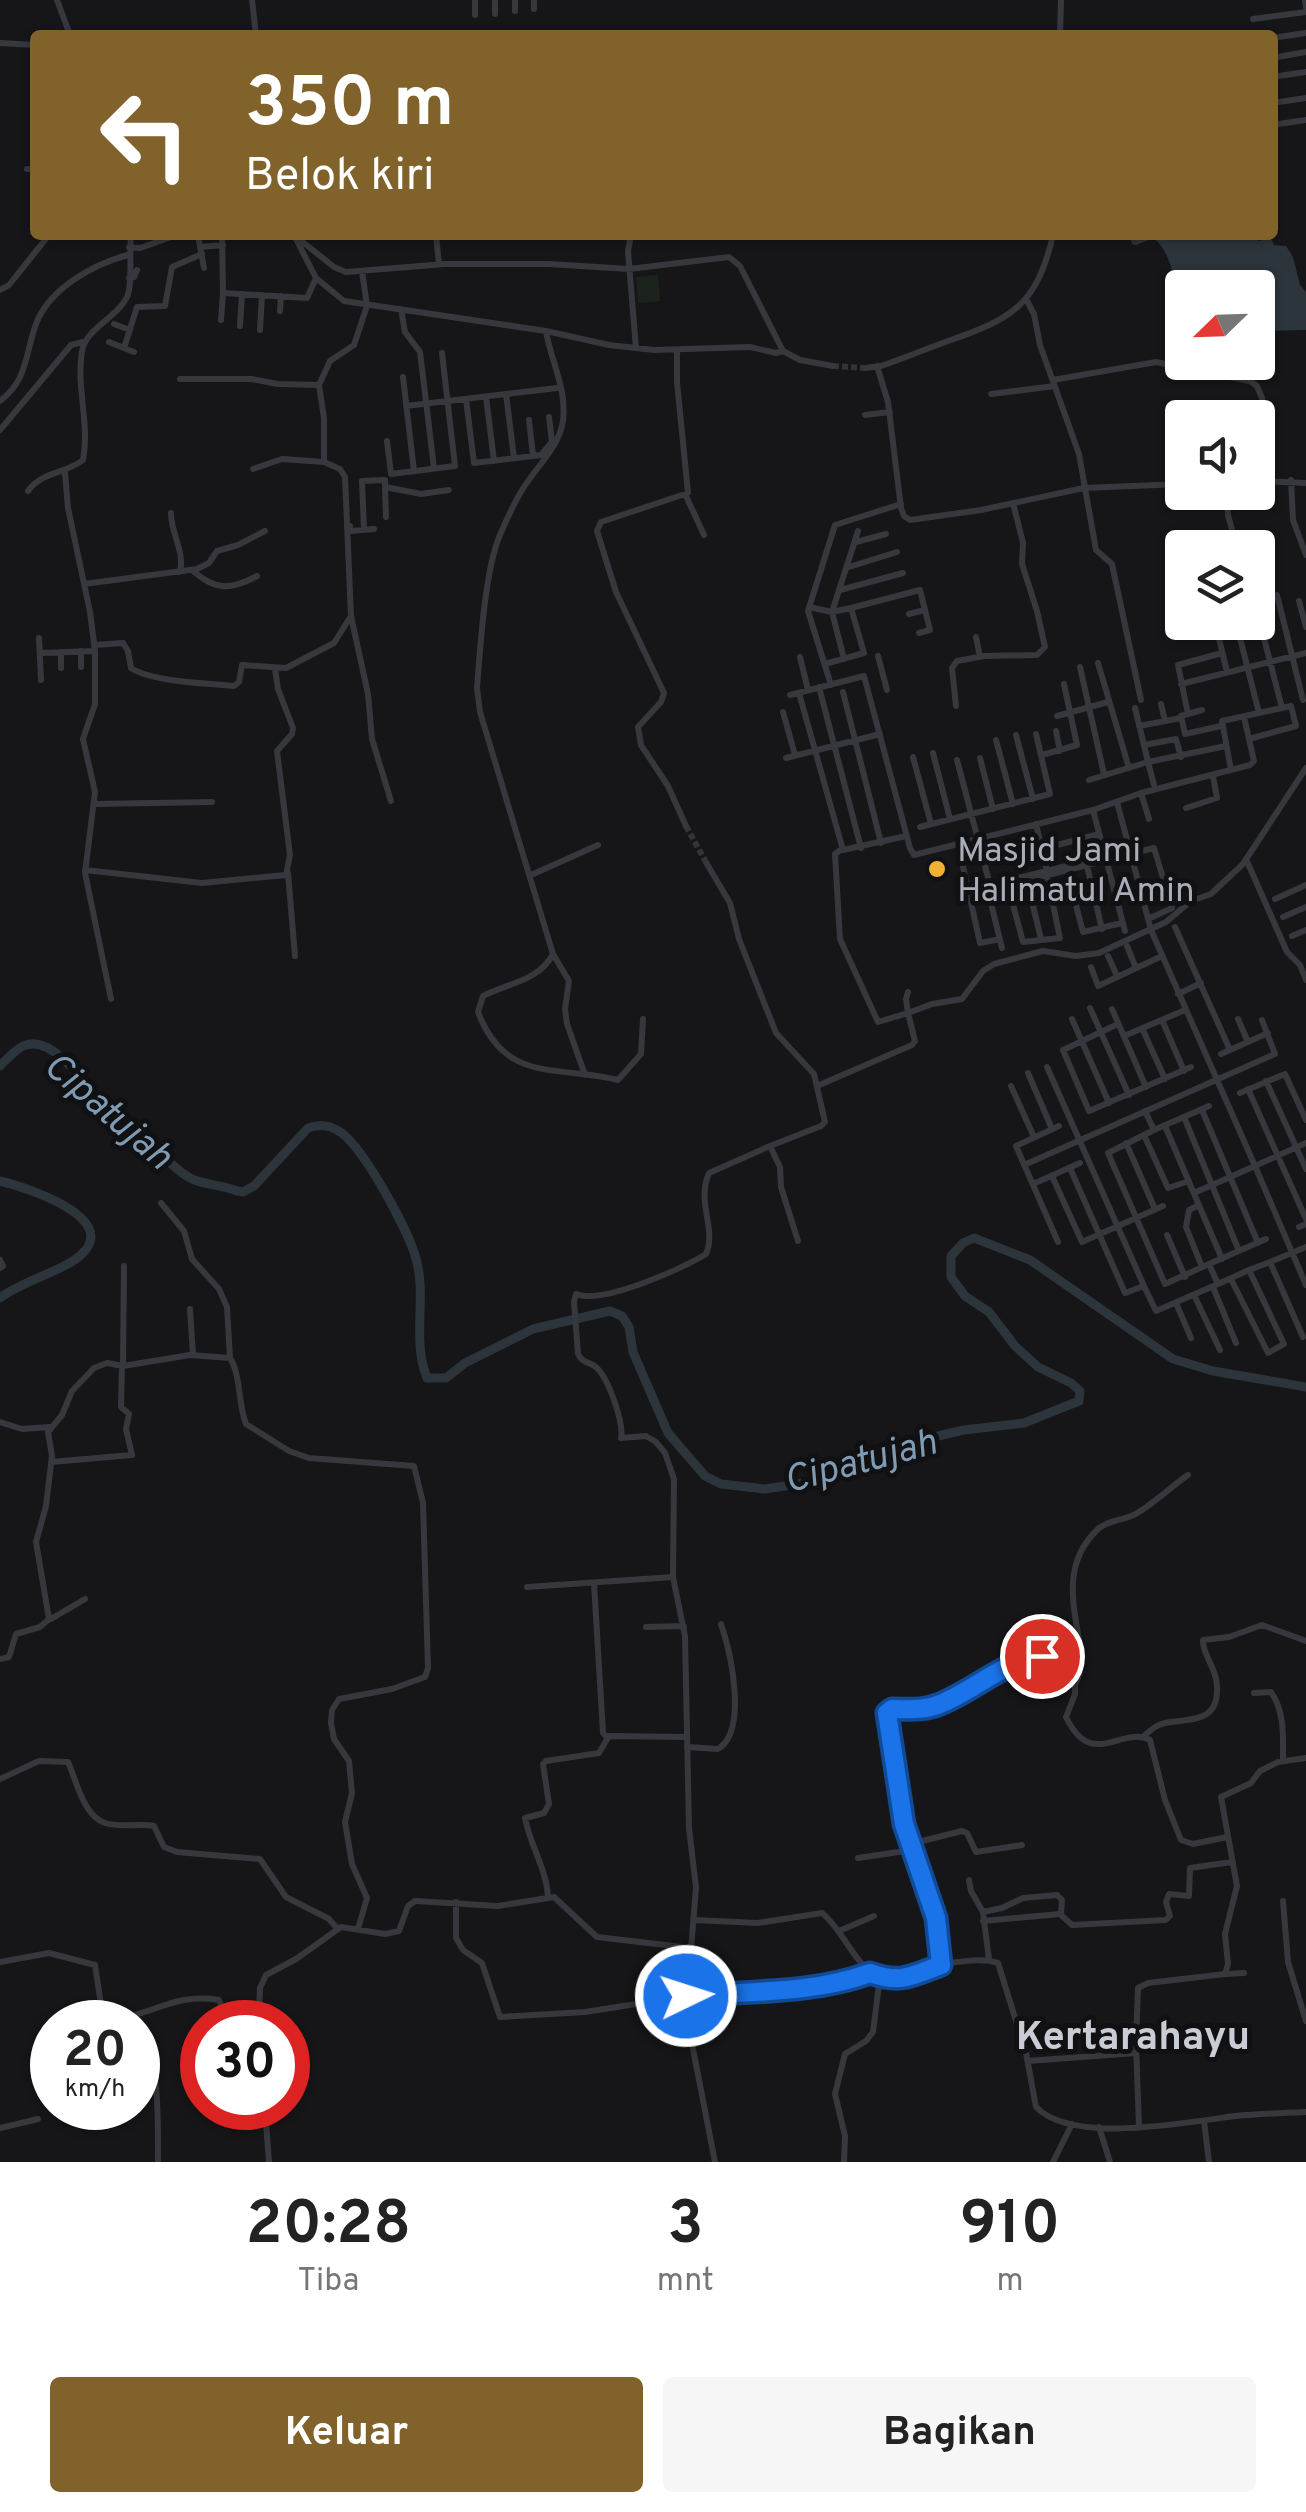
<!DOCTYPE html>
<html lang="id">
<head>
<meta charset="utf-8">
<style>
	body { margin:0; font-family:Overpass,sans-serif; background:#f6f6f6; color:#222; height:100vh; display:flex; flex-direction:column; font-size:38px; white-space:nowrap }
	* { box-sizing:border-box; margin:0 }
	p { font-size:32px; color:#767676 }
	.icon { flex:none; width:55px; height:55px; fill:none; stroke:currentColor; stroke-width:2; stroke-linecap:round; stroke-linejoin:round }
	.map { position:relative; height:2162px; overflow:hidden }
	.side { display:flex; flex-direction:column; background:#fff; flex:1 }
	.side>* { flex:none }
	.top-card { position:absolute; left:30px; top:30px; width:1248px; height:210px; border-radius:10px; box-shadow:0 2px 8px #0004; background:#80622a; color:#fff; overflow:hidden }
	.needle { width:65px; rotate:247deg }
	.fabs { position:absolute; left:1165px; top:270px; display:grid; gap:20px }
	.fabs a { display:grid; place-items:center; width:110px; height:110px; border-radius:10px; background:#fff; box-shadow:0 2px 8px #0004; font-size:50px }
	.speed { position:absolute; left:30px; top:2000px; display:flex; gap:20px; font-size:50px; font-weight:700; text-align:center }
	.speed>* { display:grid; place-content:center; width:130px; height:130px; border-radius:50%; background:#fff; box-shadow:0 2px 8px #0004; line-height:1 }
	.speed small { font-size:25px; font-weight:400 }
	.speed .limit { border:15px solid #d22; background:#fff; color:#111 }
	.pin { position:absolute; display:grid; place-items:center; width:85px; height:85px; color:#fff; margin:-42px; border:5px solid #fff; border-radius:50%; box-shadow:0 2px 10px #0007 }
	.me { position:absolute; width:110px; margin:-55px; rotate:86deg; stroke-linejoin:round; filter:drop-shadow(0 0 8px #0008) }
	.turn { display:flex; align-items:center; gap:35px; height:210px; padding:0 50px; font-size:45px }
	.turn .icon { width:130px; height:130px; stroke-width:2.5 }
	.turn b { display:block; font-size:70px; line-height:85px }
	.eta { display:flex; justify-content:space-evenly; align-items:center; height:170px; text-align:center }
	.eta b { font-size:60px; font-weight:700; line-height:70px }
	.cta { display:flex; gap:20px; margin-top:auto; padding:20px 50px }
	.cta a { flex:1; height:115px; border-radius:10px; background:#80622a; color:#fff; font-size:40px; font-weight:700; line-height:115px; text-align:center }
	.cta a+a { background:#f6f6f6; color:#222 }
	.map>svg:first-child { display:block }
	.green { fill:#1c231d }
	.water { fill:#2c353c }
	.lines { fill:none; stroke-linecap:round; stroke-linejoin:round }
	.river { stroke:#2c353c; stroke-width:9 }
	.minor-tunnel { stroke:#333438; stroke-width:6; stroke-dasharray:6 3; stroke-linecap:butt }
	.minor { stroke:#37383d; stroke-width:6 }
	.route-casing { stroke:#114b97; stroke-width:25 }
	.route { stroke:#1a73e8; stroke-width:18 }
	.poi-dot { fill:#f2b134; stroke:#111113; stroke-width:4 }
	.labels { text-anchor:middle; stroke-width:10; stroke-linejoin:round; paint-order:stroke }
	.poi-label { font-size:35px; fill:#a8adb8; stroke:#111113; text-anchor:start }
	.water-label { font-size:38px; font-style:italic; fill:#7f9bb3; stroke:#111113 }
	.quarter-label { font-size:40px; font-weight:bold; fill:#c9ccd4; stroke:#111113 }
</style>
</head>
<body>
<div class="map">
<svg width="1306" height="2162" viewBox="0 0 1306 2162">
	<rect width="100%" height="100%" fill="#161618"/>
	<path class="green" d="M 658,275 L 660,301 L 638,303 L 636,277 Z"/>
	<path class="water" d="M 1130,235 L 1250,235 L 1259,241 L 1270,237 L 1274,245 L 1286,246 L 1293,257 L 1300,285 L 1306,292 L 1306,330 L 1258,331 L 1258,288 L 1182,288 L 1182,306 C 1173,283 1174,256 1154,238 L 1136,245 L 1132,244 Z"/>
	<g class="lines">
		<path class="river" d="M 0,1066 C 7,1059 15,1050 23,1046 C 61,1029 103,1118 129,1136 C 135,1141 143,1142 150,1146 C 164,1155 177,1172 192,1179 C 206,1185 222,1185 237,1191 L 243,1192 L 254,1186 L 308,1128 C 319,1125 327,1124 337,1130 C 362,1143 406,1227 415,1255 C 428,1295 411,1338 427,1378 L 446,1378 L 465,1363 L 533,1329 L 610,1311 L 622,1316 L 629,1327 L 633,1352 L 668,1433 L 705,1476 L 721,1484 L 765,1489 L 811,1482 L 934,1437 L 964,1430 L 1024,1423 L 1079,1401 L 1080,1391 L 1071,1383 L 1038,1367 L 1015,1346 L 989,1312 L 965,1296 L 951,1277 L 951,1256 L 963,1243 L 974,1238 L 1030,1260 L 1173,1359 L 1213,1371 L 1306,1387
			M 0,1181 C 25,1187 120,1217 82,1254 C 66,1270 22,1281 0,1298"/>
		<path class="minor-tunnel" d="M 833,366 L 865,368
			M 686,826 L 707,864"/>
		<path class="minor" d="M 57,0 L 70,35
			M 252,0 L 256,35
			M 515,0 L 515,11
			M 1305,0 L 1306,7
			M 534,9 L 534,0
			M 495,14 L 495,0
			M 475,15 L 475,0
			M 1253,19 L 1306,12
			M 1060,35 L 1061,0
			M 1272,38 L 1306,33
			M 0,43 L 35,45
			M 1272,58 L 1306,52
			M 1272,77 L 1306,72
			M 1272,103 L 1306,98
			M 1272,125 L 1306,120
			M 27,169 L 35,169
			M 198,235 L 204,268
			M 222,235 L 223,293
			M 294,235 L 316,278 L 344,301 L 546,331 C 551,362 567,388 563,421 C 559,447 538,465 524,487 C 514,502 507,519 500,535 C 485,569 480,650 477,688 L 480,712 L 553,954 C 539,981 508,983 483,996 L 478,1012 C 505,1084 558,1065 618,1080 L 641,1054 L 643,1019
			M 436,235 L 439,264
			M 631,235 L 628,251 L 636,348
			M 299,239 L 334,267 L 346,272 L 445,264 L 549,264 L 629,269 L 729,257 L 740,266 L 783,351 L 800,360 L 833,366
			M 129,247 L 140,248 L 177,235
			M 200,247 L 223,245
			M 362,271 L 367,306 L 354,345 L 330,361 L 319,385 L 324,418 L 324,462 L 340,469 L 345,477 L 351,616 L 368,694 L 372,739 L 391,801
			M 129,278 L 134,277 L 137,270
			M 0,290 L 9,285 L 49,235
			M 1026,299 L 1034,314 L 1040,345 L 1079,454 L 1096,550 L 1112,564 L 1141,700
			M 401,309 L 405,332 L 420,352 L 434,468
			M 280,311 L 281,296
			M 221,320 L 223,293 L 307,298 L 316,278
			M 114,324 L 130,330
			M 240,326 L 242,294
			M 260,330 L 262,295
			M 546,331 L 609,345 L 654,350 L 750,347 L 776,353 L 783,351
			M 109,342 L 134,352
			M 124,348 L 137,307 L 165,306 L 172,267 L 202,254
			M 677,350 L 677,382 L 688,493 L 601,522 L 597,531 L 616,592 L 664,693 L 661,702 L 638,727 L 641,745 L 668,786 L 686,826
			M 877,366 L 888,402 L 901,508 L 904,516 L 910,520 L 981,510 L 1084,488 L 1182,484
			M 865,368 L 881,366 C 904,358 926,349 948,341 C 1012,319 1037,305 1053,235
			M 403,377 L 414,471
			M 180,379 L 251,379 L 278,384 L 319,385
			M 1053,380 L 1156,362 L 1250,381 L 1257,386 L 1262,398 L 1271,480
			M 506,394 L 514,458
			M 991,394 L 1055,386
			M 486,397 L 494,461
			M 466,399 L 474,463 L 541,455 L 552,442 L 549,417
			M 0,401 C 28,380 25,354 36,324 C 49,289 93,264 128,255
			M 406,406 L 557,388
			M 865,415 L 890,412
			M 529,420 L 533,456
			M 0,430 L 71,345 L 83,342
			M 387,441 L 391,474 L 455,466 L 442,353
			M 253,469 L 282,459 L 324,462
			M 65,473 L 68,508 L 90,612 L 95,651 L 95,704 L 83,739 L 95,792 L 85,873 L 111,999
			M 1291,480 L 1293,520 L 1306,555
			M 1258,481 L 1306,483
			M 385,488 L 386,517
			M 28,491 C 41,472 65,474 83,460 C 90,424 76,388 82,351 C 86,328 117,318 127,297 C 133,284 129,251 131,235
			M 1227,492 L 1228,515 L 1237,548
			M 686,496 L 704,535
			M 171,513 C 171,535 185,550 180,572
			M 350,526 L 350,531 L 374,529
			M 364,530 L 362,481 L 385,480 L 385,487 L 421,494 L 449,490
			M 856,542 L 886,534
			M 849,567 L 897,552
			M 193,571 C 216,591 231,590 257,576
			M 84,584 L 197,569 L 209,563 L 217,551 L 238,545 L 265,531
			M 840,590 L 903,573
			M 1277,595 L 1303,700
			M 1299,601 L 1306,627
			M 809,607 L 832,612 L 851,608
			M 909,614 L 925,610
			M 1258,615 L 1282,708
			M 1215,622 L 1227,672
			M 1236,622 L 1259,713
			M 976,637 L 980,657
			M 1201,637 L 1218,633
			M 39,638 L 41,680
			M 94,645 L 123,643 L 128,651 L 131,668 C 152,682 207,683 234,686 L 239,682 L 242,665 L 286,668 L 334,643 L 351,616
			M 81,651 L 81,667
			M 61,652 L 61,668
			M 40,653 L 95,651
			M 878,656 L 887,690
			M 800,657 L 808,690
			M 844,659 L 832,612 L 858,531
			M 1098,663 L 1129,768
			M 825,664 L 864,653 L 851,608 L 920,590 L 930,630 L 919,633
			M 1080,667 L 1104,774
			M 1181,684 L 1306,653
			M 831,685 L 808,611 L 835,525 L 901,504
			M 819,687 L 861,848
			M 843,692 L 881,843
			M 799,693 L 843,850 L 906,836
			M 790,695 L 864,676 L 910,848 L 914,855 L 1093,810 L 1141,793 L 1250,765 L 1254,761 L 1244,717
			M 1161,704 L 1165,721
			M 956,706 L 952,668 L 957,661 L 984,656 L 1037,655 L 1045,647 L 1037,611 L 1022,564 L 1023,543 L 1013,503
			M 1135,708 L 1148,762 L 1226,746
			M 1202,710 L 1181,716 L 1185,734 L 1221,726
			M 783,712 L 795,755
			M 1188,714 L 1178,665 L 1222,653
			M 1057,716 L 1108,702
			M 1139,726 L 1181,718
			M 1056,731 L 1060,751
			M 1016,735 L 1033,799
			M 996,740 L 1013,804
			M 1144,745 L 1176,739 L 1181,757
			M 933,753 L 950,819
			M 1042,755 L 1077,745 L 1064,684
			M 913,757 L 931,824
			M 786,758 L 880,734
			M 980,758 L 993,809
			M 957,760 L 990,885 L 1130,850
			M 1231,770 L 1222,721 L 1291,706 L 1296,726 L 1249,739
			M 1089,780 L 1148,762 L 1154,785
			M 1141,793 L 1149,819
			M 1117,802 L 1151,930 L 1255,1166 L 1306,1143
			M 95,804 L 212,802
			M 1186,808 L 1217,798 L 1213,776
			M 1093,810 L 1125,931
			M 1036,824 L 1047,871
			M 920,827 L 1050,794 L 1036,734
			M 958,844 L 980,943 L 1000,939
			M 842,849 L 835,854 L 840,939 L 878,1022 L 908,1013 L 906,999 L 908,992
			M 1246,859 L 1287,952 L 1300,965 L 1306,980
			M 707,864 L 730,903 L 739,939 L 776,1033 L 814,1074 L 825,1122 L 821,1126 L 770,1146 L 780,1167 L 781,1187 L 798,1241
			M 985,864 L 1099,834
			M 1087,866 L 1102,929
			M 85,870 L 202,883 L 286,875 L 290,855 L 277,751 L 292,734 L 293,728 L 278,689 L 275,669
			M 1067,871 L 1083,932 L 1122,923
			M 288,873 L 295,956
			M 531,875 L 598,845
			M 1027,881 L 1041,939
			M 1008,886 L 1023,942 L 1060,938 L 1047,876
			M 988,891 L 1002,948
			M 969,895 L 1154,848 L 1172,908 L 1148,919
			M 1275,899 L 1306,885
			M 1283,917 L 1306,907
			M 1175,927 L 1230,1050
			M 1292,936 L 1306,930
			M 1127,946 L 1136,968
			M 553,954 L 569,981 L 565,1009 L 567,1024 L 585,1075
			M 1108,956 L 1117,976
			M 1091,967 L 1098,986 L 1162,956
			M 1178,994 L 1201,983
			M 1090,1008 L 1129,1095
			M 1112,1009 L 1146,1087
			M 1072,1019 L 1109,1103
			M 1238,1019 L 1248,1042
			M 1162,1020 L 1184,1071
			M 1118,1024 L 1063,1050 L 1089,1111 L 1191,1067
			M 1142,1028 L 1165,1079
			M 1124,1036 L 1185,1010
			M 1221,1054 L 1268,1033
			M 1047,1067 L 1144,1286 L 1125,1293 L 1070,1168
			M 1028,1073 L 1052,1129
			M 1266,1081 L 1306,1169
			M 817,1086 L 912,1045 L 915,1041 L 908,1013 L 932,1004 L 962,999 L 983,971 L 994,964 L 1043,951 L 1076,956 L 1099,953 L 1166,922 L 1191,901 L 1211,894 L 1243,864 L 1306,768
			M 1011,1086 L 1034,1137
			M 1248,1089 L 1306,1219
			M 1240,1093 L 1285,1074 L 1306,1120
			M 1202,1110 L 1258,1243
			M 1184,1117 L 1239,1251
			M 1165,1126 L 1222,1259
			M 1154,1130 L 1209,1106
			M 1144,1135 L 1168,1188 L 1189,1181
			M 1126,1143 L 1155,1209
			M 1024,1165 L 1275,1054 L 1262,1020
			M 1052,1176 L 1082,1242 L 1163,1206
			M 1033,1184 L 1080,1163
			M 1194,1193 L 1255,1166 L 1306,1285
			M 161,1203 L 184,1231 L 192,1259 L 219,1289 L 227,1307 L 230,1358
			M 1199,1205 L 1189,1210 L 1186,1227 L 1202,1267
			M 1299,1227 L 1306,1224
			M 1167,1235 L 1185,1277
			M 1058,1242 L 1016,1146 L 1059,1126
			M 0,1260 L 3,1266 L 0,1268
			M 1209,1264 L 1266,1239
			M 1231,1279 L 1268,1353 L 1284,1344 L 1249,1270 L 1270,1262
			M 1218,1284 L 1249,1270
			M 1144,1286 L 1156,1311 L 1218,1284 L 1209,1264 L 1165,1284 L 1108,1153 L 1154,1130 L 1145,1111
			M 1213,1287 L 1236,1343
			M 1194,1295 L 1220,1350
			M 1176,1303 L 1191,1338
			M 190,1309 L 193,1355
			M 1303,1337 L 1270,1262 L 1306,1247
			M 123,1366 L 124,1266
			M 0,1422 L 22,1429 L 50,1427
			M 51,1462 L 132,1455 L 126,1429 L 129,1414 L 121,1407 L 122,1365
			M 594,1583 L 603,1733 L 607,1737
			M 527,1587 L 673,1577
			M 51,1619 L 85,1599
			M 646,1627 L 684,1626
			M 0,1659 L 9,1657 L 16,1634 L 40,1627 L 49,1619 L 36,1542 L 46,1506 L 52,1456 L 48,1432 L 62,1415 L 72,1391 L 94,1368 L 107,1363 L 123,1366 L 190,1355 L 230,1358 C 241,1375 238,1404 246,1424 L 289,1451 L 309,1458 L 414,1466 L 423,1503 L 428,1668 L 425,1677 L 392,1689 L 339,1699 L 332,1710 L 331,1723 L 334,1739 L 349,1761 L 352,1793 L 345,1822 L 352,1864 L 367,1898 L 358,1929
			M 1075,1684 C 1098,1651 1044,1581 1097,1530 C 1108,1519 1126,1521 1139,1512 C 1156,1501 1171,1487 1188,1475
			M 1254,1693 L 1271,1692 C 1285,1712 1283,1737 1283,1760
			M 1144,1736 C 1151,1730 1156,1725 1165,1723 C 1190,1718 1219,1724 1217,1686 C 1217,1669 1202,1654 1203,1640 L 1229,1637 L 1262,1625 L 1306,1641
			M 687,1747 L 718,1749 C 748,1731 731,1653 721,1624
			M 0,1779 L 39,1761 L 68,1762 C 76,1779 83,1816 105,1823 C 119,1828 139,1823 154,1826 L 164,1847 L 177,1852 L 260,1859 L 286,1897 L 329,1919 L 337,1928
			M 910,1844 L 962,1831 L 967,1833 L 976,1852 L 1022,1845
			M 858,1858 L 912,1850
			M 969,1880 L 971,1891 L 983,1912 L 989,1960
			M 548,1896 C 546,1868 530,1845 525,1818 L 544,1813 L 549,1804 L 543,1764 L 546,1761 L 599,1753 L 609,1736 L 686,1737
			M 1283,1901 L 1288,1962 L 1306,2021
			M 456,1902 L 456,1938 L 463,1950 L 482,1963 L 500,2017 L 585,2012 L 687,1996 L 814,1987 L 855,1980 L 871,1973
			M 983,1912 L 1002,1908 L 1023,1898 L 1057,1895 L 1062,1900 L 1061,1914
			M 694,1920 L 758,1923 L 822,1913 C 842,1929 852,1959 873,1974 C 897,1990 919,1970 942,1965 C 957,1961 983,1958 998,1963 L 1026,2053 L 1036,2107 C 1072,2145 1188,2122 1235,2116 C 1259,2114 1282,2113 1306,2112
			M 983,1921 L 1060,1914 L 1072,1925 L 1166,1920 L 1170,1916 L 1166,1902 L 1169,1894 L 1189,1896 L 1190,1868 L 1232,1862
			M 839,1931 L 874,1916
			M 0,1962 L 49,1953 L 95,1965 L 103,2018 L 138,2022 C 160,2054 158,2123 158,2162
			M 941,1965 L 938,1924 L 904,1824 L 888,1722 L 890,1709 C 906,1708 922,1711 937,1705 C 972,1692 1005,1656 1044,1657 L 1075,1684 L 1075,1694 L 1066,1717 C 1092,1771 1121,1725 1150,1740 L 1165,1800 L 1181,1840 L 1193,1844 L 1227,1837
			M 1226,1974 L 1244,1973
			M 259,2011 L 260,1988 L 266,1975 L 296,1959 L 341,1927 L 385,1934 L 399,1931 L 408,1906 L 415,1901 L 498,1906 L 554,1897 L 597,1937 L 691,1948
			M 128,2017 C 163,2008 180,1994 219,2000 L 223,2010 L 259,2011 L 259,2022
			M 1028,2061 L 1136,2053
			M 265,2108 L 269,2162
			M 1204,2121 L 1209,2162
			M 1099,2127 L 1110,2162
			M 1139,2127 L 1136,2043 L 1138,1988 L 1148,1983 L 1225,1974 L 1228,1964 L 1225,1934 L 1237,1886 L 1221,1797 L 1251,1783 L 1260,1771 L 1278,1762 L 1306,1758
			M 0,2128 L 38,2119
			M 715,2162 L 686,2013 L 696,1887 L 689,1828 L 685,1636 L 673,1577 L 674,1479 L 665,1453 L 656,1442 L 646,1436 L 621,1438 C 624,1423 609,1380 597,1368 C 590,1361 584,1365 578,1354 L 574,1302 L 576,1294 C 601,1305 682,1269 706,1254 C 717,1229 696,1203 709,1173 L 770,1146
			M 844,2162 L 845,2136 L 835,2094 L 845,2054 L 866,2041 L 873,2032 L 880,1976
			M 1053,2162 L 1072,2124"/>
	</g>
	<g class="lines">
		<g class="route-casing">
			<path id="route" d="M 686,1996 C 747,1991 813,1994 870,1973 C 901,1984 912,1976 941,1965 L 936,1918 L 904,1824 L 887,1713 L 892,1709 C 908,1709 924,1711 940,1704 C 975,1690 1004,1661 1042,1656"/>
		</g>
		<use href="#route" class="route"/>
	</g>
	<circle class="poi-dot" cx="937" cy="869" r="10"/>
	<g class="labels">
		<g class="poi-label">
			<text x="957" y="861">Masjid Jami<tspan x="957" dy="40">Halimatul Amin</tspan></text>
		</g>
		<g class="water-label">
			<text transform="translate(109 1110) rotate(41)" y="13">Cipatujah</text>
			<text transform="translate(860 1460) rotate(-15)" y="13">Cipatujah</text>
		</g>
		<g class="quarter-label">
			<text x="1133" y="2049">Kertarahayu</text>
		</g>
	</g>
</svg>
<div class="fabs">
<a><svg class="needle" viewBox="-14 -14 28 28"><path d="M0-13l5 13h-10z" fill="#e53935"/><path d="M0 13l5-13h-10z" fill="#767676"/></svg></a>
<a><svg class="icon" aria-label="sound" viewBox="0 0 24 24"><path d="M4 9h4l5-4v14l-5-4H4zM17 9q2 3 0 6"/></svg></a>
<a><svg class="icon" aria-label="layers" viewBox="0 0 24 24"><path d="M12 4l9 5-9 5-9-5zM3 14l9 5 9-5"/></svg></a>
</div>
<div class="speed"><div>20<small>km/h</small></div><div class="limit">30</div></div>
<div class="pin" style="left:1042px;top:1656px;background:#d93025"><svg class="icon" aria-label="arrive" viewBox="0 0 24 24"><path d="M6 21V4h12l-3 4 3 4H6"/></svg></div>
<svg class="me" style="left:686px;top:1996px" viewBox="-20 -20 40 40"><circle r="17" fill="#1a73e8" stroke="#fff" stroke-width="3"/><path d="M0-11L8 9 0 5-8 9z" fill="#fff"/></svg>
<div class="top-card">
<div class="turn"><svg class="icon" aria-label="left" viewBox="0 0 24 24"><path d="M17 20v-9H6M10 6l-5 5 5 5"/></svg><div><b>350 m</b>Belok kiri</div></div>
</div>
</div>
<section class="side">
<div class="eta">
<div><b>20:28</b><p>Tiba</p></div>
<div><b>3</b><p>mnt</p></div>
<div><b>910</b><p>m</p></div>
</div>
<div class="cta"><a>Keluar</a><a>Bagikan</a></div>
</section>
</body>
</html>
